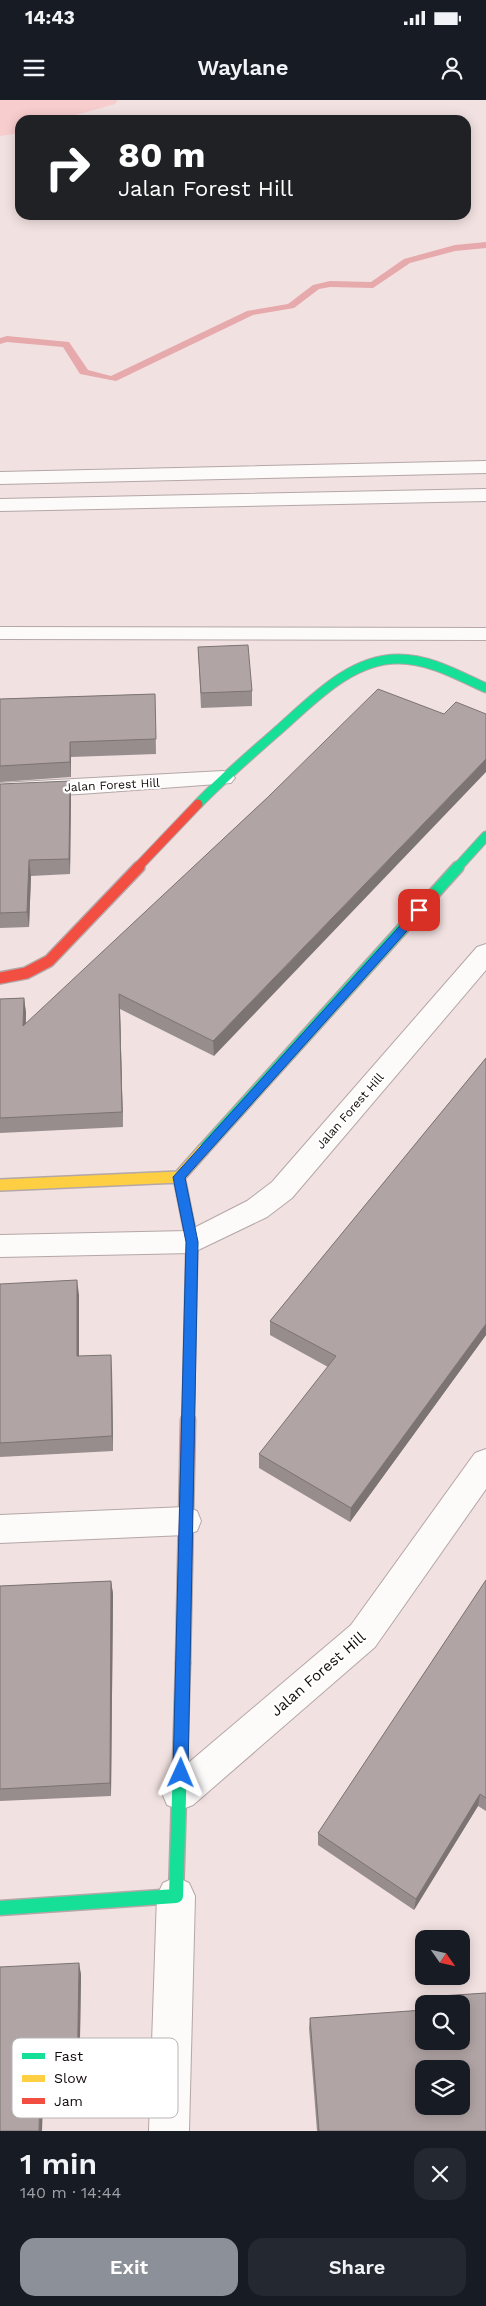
<!DOCTYPE html>
<html lang="en">
<head>
<meta charset="utf-8">
<style>
	body { margin:0; font-family:"Work Sans",sans-serif; background:#242831; color:#f1f3f6; height:100vh; display:flex; flex-direction:column; font-size:19px; white-space:nowrap }
	* { box-sizing:border-box; margin:0 }
	p { font-size:16px; color:#9ea1a6 }
	.icon { flex:none; width:28px; height:28px; fill:none; stroke:currentColor; stroke-width:2; stroke-linecap:round; stroke-linejoin:round }
	.map { position:relative; height:2031px; overflow:hidden }
	.drawer { display:flex; flex-direction:column; background:#171b24; flex:1 }
	.drawer>* { flex:none }
	.banner { position:absolute; left:15px; top:15px; width:456px; height:105px; border-radius:15px; box-shadow:0 2px 12px #0003; background:#202124; color:#fff; overflow:hidden }
	.needle { width:32px; rotate:124deg }
	.tools { position:absolute; left:415px; top:1830px; display:grid; gap:10px }
	.tools a { display:grid; place-items:center; width:55px; height:55px; border-radius:10px; background:#171b24; box-shadow:0 2px 12px #0003; font-size:25px }
	.pin { position:absolute; display:grid; place-items:center; width:42px; height:42px; color:#fff; margin:-21px; border-radius:10px; box-shadow:0 2px 8px #0006 }
	.me { position:absolute; width:55px; margin:-28px; rotate:1deg; stroke-linejoin:round; filter:drop-shadow(0 0 4px #0008) }
	.turn { display:flex; align-items:center; gap:18px; height:105px; padding:0 20px; font-size:22px }
	.turn .icon { width:65px; height:65px; stroke-width:2.5 }
	.turn b { display:block; font-size:35px; line-height:42px }
	.round { display:grid; place-items:center; flex:none; width:52px; height:52px; border-radius:15px; background:#242831 }
	.head { display:flex; align-items:center; justify-content:space-between; height:85px; padding:0 20px }
	h1 { font-size:30px; font-weight:600; line-height:38px }
	.button { display:flex; gap:10px; margin-top:auto; padding:10px 20px }
	.button a { flex:1; height:58px; border-radius:15px; background:#8c9099; color:#fff; font-size:20px; font-weight:600; line-height:58px; text-align:center }
	.button a+a { background:#242831; color:#f1f3f6 }
	.status { display:flex; justify-content:space-between; align-items:center; height:35px; padding:0 25px; background:#171b24; direction:ltr }
	.status svg { height:14px; fill:currentColor }
	header { display:flex; justify-content:space-between; align-items:center; height:65px; padding:0 20px; background:#171b24; font-size:22px; font-weight:600 }
	.map>svg:first-child { display:block }
	.green { fill:#f8cdce }
	.lines { fill:none; stroke-linecap:round; stroke-linejoin:round }
	.stream { fill:#e6a9ac; fill-rule:evenodd }
	.street-casing { stroke:#b4a7a7; stroke-width:2 }
	.fast-far2-casing { stroke:#b4a7a7; stroke-width:11 }
	.fast-far1-casing { stroke:#b4a7a7; stroke-width:14 }
	.fast-casing { stroke:#b4a7a7; stroke-width:17 }
	.slow-casing { stroke:#b4a7a7; stroke-width:14 }
	.jam-far2-casing { stroke:#b4a7a7; stroke-width:11 }
	.jam-far1-casing { stroke:#b4a7a7; stroke-width:14 }
	.jam-casing { stroke:#b4a7a7; stroke-width:17 }
	.street { fill:#fdfafa; fill-rule:evenodd }
	.fast-far2 { stroke:#16e098; stroke-width:9 }
	.fast-far1 { stroke:#16e098; stroke-width:11 }
	.fast { stroke:#16e098; stroke-width:14 }
	.slow { stroke:#ffcf43; stroke-width:11 }
	.jam-far2 { stroke:#f24e42; stroke-width:9 }
	.jam-far1 { stroke:#f24e42; stroke-width:11 }
	.jam { stroke:#f24e42; stroke-width:14 }
	.wall { fill:#988d8d; fill-rule:evenodd }
	.shaded-wall { fill:#7c7373 }
	.building { fill:#b1a4a4; stroke:#7c7373; fill-rule:evenodd }
	.route { fill:#1a73e8; stroke:#114b97 }
	.labels { text-anchor:middle; stroke-width:4.5; stroke-linejoin:round; paint-order:stroke }
	.street-label { font-size:12px; fill:#120909; stroke:#fff }
	.near-street-label { font-size:15px; fill:#120909; stroke:#fff }
	.key { fill:#fff; stroke:#b8b5b5; stroke-width:1 }
	.key-label { font-size:14px; fill:#120909 }
</style>
</head>
<body>
<div class="status"><b>14:43</b><svg viewBox="0 0 49 12"><path d="M0 12V9h3v3zM5 12V6h3v6zM10 12V3h3v9zM15 12V0h3v12zM26 1h20v11H26zM47 4h2v5h-2z"/></svg></div>
<header><svg class="icon" aria-label="menu" viewBox="0 0 24 24"><path d="M4 6h16M4 12h16M4 18h16"/></svg>Waylane<svg class="icon" aria-label="person" viewBox="0 0 24 24"><circle cx="12" cy="8" r="4"/><path d="M4 21q1-7 8-7t8 7"/></svg></header>
<div class="map">
<svg width="486" height="2031" viewBox="0 0 486 2031">
	<rect width="100%" height="100%" fill="#f2e1e1"/>
	<path class="green" d="M 0,0 L 118,0 L 115,4 L 58,20 L 20,20 L 20,33 L 0,36 Z"/>
	<g class="lines">
		<path class="stream" d="M 486,142 L 486,148 L 455,151 L 410,163 L 373,188 L 330,187 L 319,189 L 294,208 L 253,215 L 116,281 L 80,274 L 63,247 L 7,242 L 0,244 L 0,238 L 7,236 L 69,242 L 88,270 L 111,276 L 247,211 L 288,204 L 313,185 L 330,181 L 371,182 L 404,159 L 455,145 Z"/>
		<g class="street-casing">
			<path id="street" d="M 486,361 L 486,373 L 0,384 L 0,372 Z
				M 486,389 L 486,401 L 0,411 L 0,399 Z
				M 0,527 L 486,528 L 486,540 L 0,539 Z
				M 223,671 L 231,673 L 235,678 L 231,683 L 80,694 L 0,697 L 0,683 Z
				M 486,844 L 486,870 L 292,1098 L 267,1117 L 192,1153 L 0,1157 L 0,1135 L 188,1131 L 247,1101 L 272,1082 L 477,847 Z
				M 486,1349 L 486,1389 L 375,1547 L 193,1705 L 180,1710 L 167,1705 L 162,1693 L 167,1681 L 351,1525 L 475,1353 Z
				M 185,1407 L 197,1411 L 201,1421 L 197,1431 L 185,1435 L 0,1443 L 0,1415 Z
				M 176,1777 L 189,1783 L 195,1796 L 189,2031 L 149,2031 L 157,1796 L 163,1783 Z"/>
		</g>
		<g class="fast-far2-casing">
			<path id="fast-far2" d="M 198,704 C 222,679 248,657 274,634 C 309,604 349,558 399,559 C 430,559 459,576 486,588
				M 457,768 L 486,736"/>
		</g>
		<g class="fast-far1-casing">
			<path id="fast-far1" d="M 203,1050 L 458,767"/>
		</g>
		<g class="fast-casing">
			<path id="fast" d="M 0,1808 L 176,1796 L 183,1563"/>
		</g>
		<g class="slow-casing">
			<path id="slow" d="M 179,1077 L 192,1142 L 191,1185
				M 0,1085 L 179,1077 L 203,1050"/>
		</g>
		<g class="jam-far2-casing">
			<path id="jam-far2" d="M 137,768 L 198,704"/>
		</g>
		<g class="jam-far1-casing">
			<path id="jam-far1" d="M 0,878 L 26,873 L 49,861 L 139,767
				M 188,1321 L 191,1185"/>
		</g>
		<g class="jam-casing">
			<path id="jam" d="M 183,1563 L 188,1320"/>
		</g>
		<use href="#street" class="street"/>
		<use href="#fast-far2" class="fast-far2"/>
		<use href="#fast-far1" class="fast-far1"/>
		<use href="#fast" class="fast"/>
		<use href="#slow" class="slow"/>
		<use href="#jam-far2" class="jam-far2"/>
		<use href="#jam-far1" class="jam-far1"/>
		<use href="#jam" class="jam"/>
	</g>
	<path class="wall" d="M 198,547 L 252,591 L 252,606 L 201,608 Z
		M 155,594 L 156,654 L 71,657 L 71,677 L 0,682 L 0,599 Z
		M 0,684 L 71,696 L 70,774 L 31,776 L 29,827 L 0,828 Z
		M 268,697 L 214,956 L 120,909 L 123,1027 L 0,1033 L 0,899 L 24,898 L 26,913 L 26,924 Z
		M 486,958 L 486,1235 L 350,1422 L 259,1368 L 259,1354 L 328,1267 L 270,1235 L 270,1221 Z
		M 0,1184 L 79,1195 L 79,1256 L 112,1269 L 113,1351 L 0,1357 Z
		M 486,1480 L 486,1711 L 478,1706 L 414,1810 L 318,1745 L 318,1733 Z
		M 111,1481 L 113,1494 L 111,1696 L 0,1701 L 0,1486 Z
		M 81,1874 L 79,2001 L 43,2003 L 0,2031 Z
		M 486,1893 L 486,2031 L 317,2031 L 309,1928 L 310,1918 L 423,1910 L 425,1897 ZM 424,1904 L 461,1904 L 461,1941 L 424,1941 ZM 424,1969 L 461,1969 L 461,2006 L 424,2006 Z"/>
	<path class="shaded-wall" d="M 70,642 L 71,657 L 71,677 L 70,662 Z
		M 486,659 L 486,672 L 214,956 L 213,941 Z
		M 70,681 L 71,696 L 70,774 L 69,759 Z
		M 29,760 L 31,776 L 29,827 L 27,812 Z
		M 119,894 L 120,909 L 123,1027 L 122,1012 Z
		M 24,898 L 26,913 L 25,941 L 23,926 Z
		M 77,1180 L 79,1195 L 79,1270 L 77,1256 Z
		M 486,1224 L 486,1235 L 350,1422 L 351,1408 Z
		M 111,1255 L 112,1269 L 113,1351 L 112,1336 Z
		M 111,1481 L 113,1494 L 111,1696 L 110,1683 Z
		M 480,1694 L 478,1706 L 414,1810 L 416,1799 Z
		M 79,1863 L 81,1874 L 79,2001 L 77,1991 Z
		M 40,1993 L 43,2003 L 42,2031 L 39,2031 Z"/>
	<path class="building" d="M 248,545 L 252,591 L 201,593 L 198,547 Z
		M 378,589 L 444,614 L 456,602 L 486,614 L 486,659 L 213,941 L 119,894 L 122,1012 L 0,1018 L 0,899 L 24,898 L 23,926 L 268,697 Z
		M 155,594 L 156,639 L 70,642 L 70,662 L 0,666 L 0,599 Z
		M 70,681 L 69,759 L 29,760 L 27,812 L 0,813 L 0,684 Z
		M 486,958 L 486,1224 L 351,1408 L 259,1354 L 336,1256 L 270,1221 Z
		M 77,1180 L 77,1256 L 111,1255 L 112,1336 L 0,1343 L 0,1184 Z
		M 486,1480 L 486,1698 L 480,1694 L 416,1799 L 318,1733 Z
		M 111,1481 L 110,1683 L 0,1689 L 0,1486 Z
		M 79,1863 L 77,1991 L 40,1993 L 39,2031 L 0,2031 L 0,1867 Z
		M 486,1893 L 486,2031 L 319,2031 L 310,1918 L 424,1910 L 424,1941 L 461,1941 L 461,1904 L 425,1904 L 425,1897 ZM 424,1969 L 461,1969 L 461,2006 L 424,2006 Z"/>
	<path class="route" d="M 419,807 L 423,808 L 423,813 L 185,1078 L 198,1142 L 188,1673 L 186,1678 L 181,1681 L 175,1678 L 173,1673 L 186,1142 L 173,1077 L 416,808 Z"/>
	<g class="labels">
		<g class="street-label">
			<text transform="translate(112 685) rotate(-3)" y="4">Jalan Forest Hill</text>
			<text transform="translate(350 1011) rotate(-49)" y="4">Jalan Forest Hill</text>
		</g>
		<g class="near-street-label">
			<text transform="translate(318 1574) rotate(-41)" y="5">Jalan Forest Hill</text>
		</g>
	</g>
	<rect x="12" y="1938" width="166" height="80" rx="8" class="key"/>
	<rect x="22" y="1953" width="23" height="6" fill="#16e098"/>
	<rect x="22" y="1975" width="23" height="7" fill="#ffcf43"/>
	<rect x="22" y="1998" width="23" height="6" fill="#f24e42"/>
	<g class="key-label">
		<text x="54" y="1961">Fast</text>
		<text x="54" y="1983">Slow</text>
		<text x="54" y="2006">Jam</text>
	</g>
</svg>
<div class="tools">
<a><svg class="needle" viewBox="-14 -14 28 28"><path d="M0-13l5 13h-10z" fill="#e53935"/><path d="M0 13l5-13h-10z" fill="#9ea1a6"/></svg></a>
<a><svg class="icon" aria-label="search" viewBox="0 0 24 24"><circle cx="10" cy="10" r="6"/><path d="M15 15l6 6"/></svg></a>
<a><svg class="icon" aria-label="layers" viewBox="0 0 24 24"><path d="M12 4l9 5-9 5-9-5zM3 14l9 5 9-5"/></svg></a>
</div>
<div class="pin" style="left:419px;top:810px;background:#d93025"><svg class="icon" aria-label="arrive" viewBox="0 0 24 24"><path d="M6 21V4h12l-3 4 3 4H6"/></svg></div>
<svg class="me" style="left:181px;top:1673px" viewBox="-20 -20 40 40"><path d="M0-17L14 15 0 8-14 15z" fill="#1a73e8" stroke="#fff" stroke-width="4"/></svg>
<div class="banner">
<div class="turn"><svg class="icon" aria-label="right" viewBox="0 0 24 24"><path d="M7 20v-9h11M14 6l5 5-5 5"/></svg><div><b>80 m</b>Jalan Forest Hill</div></div>
</div>
</div>
<section class="drawer">
<div class="head"><div><h1>1 min</h1><p>140 m · 14:44</p></div><a class="round"><svg class="icon" aria-label="close" viewBox="0 0 24 24"><path d="M6 6l12 12M18 6L6 18"/></svg></a></div>
<div class="button"><a>Exit</a><a>Share</a></div>
</section>
</body>
</html>
